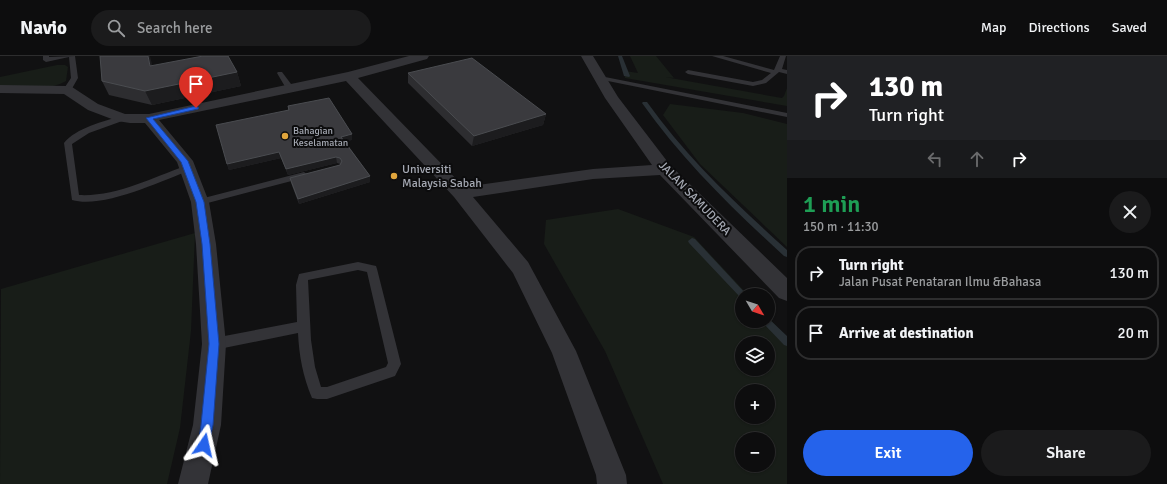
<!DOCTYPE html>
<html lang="en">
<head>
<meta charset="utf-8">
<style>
	body { margin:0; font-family:Signika,sans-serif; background:#1b1b1c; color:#f1f3f6; height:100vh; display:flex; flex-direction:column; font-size:15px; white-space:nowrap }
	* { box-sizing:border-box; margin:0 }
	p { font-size:13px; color:#9a9c9e }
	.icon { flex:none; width:22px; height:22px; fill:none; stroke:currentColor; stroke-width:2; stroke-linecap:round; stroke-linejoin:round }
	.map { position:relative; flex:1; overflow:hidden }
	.details { display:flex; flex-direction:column; background:#0d0d0e; width:380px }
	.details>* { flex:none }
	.top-card { background:#202124; color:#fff; overflow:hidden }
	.needle { width:26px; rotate:129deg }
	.tools { position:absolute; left:735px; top:232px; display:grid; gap:8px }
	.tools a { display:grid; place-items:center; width:40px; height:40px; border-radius:50%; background:#0d0d0e; box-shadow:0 1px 3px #0004,0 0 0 1px #2d2d2e; font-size:20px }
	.pin { position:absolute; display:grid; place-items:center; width:34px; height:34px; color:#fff; margin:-41px -17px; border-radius:50% 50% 50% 0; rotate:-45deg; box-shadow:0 0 4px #0007 }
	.pin .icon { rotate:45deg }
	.me { position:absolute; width:44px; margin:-22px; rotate:11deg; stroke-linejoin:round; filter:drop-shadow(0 0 3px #0008) }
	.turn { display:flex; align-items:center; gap:14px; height:84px; padding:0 16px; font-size:18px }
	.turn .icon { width:52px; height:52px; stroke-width:2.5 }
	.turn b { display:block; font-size:28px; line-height:34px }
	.lanes { display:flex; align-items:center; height:38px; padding:0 16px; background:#0003; justify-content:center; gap:20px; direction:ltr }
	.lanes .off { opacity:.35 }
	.round { display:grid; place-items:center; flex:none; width:42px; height:42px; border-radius:21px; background:#1b1b1c }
	.headline { display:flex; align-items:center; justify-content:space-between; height:68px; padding:0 16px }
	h1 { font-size:24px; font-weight:600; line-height:30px; color:#1e9e55 }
	.primary-button { display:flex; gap:8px; margin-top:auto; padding:8px 16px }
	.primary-button a { flex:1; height:46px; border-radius:24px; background:#2563eb; color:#fff; font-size:16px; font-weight:600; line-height:46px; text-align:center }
	.primary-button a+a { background:#1b1b1c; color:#f1f3f6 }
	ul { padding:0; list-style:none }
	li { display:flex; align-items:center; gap:12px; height:54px; margin:0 8px 6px; padding:0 8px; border:2px solid #2d2d2e; border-radius:16px }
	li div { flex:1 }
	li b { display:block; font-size:15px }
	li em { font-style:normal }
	header { display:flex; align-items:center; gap:24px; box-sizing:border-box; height:56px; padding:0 20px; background:#0d0d0e; border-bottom:1px solid #2d2d2e }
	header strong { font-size:19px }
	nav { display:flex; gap:22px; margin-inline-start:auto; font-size:14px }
	.search { width:280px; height:36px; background:#1b1b1c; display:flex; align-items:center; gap:10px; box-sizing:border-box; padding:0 14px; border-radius:22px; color:#9a9c9e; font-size:15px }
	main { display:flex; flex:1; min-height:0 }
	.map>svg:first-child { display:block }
	.green { fill:#181d18; fill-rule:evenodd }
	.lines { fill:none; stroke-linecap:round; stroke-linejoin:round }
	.stream { fill:#293035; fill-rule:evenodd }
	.lane { fill:#333337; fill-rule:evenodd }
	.street { fill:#333337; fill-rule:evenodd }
	.wall { fill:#2d2d30 }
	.shaded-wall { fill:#1c1c1e }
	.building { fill:#3a3a3e; stroke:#4a4c50 }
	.route { fill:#2563eb; stroke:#184099 }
	.poi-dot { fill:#e0a53c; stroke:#0c0c0d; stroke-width:1.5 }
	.labels { text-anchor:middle; stroke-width:4; stroke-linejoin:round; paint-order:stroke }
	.far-poi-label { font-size:10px; fill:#a4a8b2; stroke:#0c0c0d; text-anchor:start }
	.poi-label { font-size:12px; fill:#a4a8b2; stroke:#0c0c0d; text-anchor:start }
	.street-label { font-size:12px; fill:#a4a8b2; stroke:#0c0c0d }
</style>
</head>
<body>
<header>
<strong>Navio</strong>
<div class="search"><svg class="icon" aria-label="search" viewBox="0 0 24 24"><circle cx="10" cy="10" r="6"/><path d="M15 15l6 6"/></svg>Search here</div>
<nav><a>Map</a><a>Directions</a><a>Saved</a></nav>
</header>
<main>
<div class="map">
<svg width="787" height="428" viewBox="0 0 787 428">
	<rect width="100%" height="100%" fill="#111112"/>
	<path class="green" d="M 630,0 L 656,0 L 674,22 L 665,21 L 782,42 L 784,40 L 787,32 L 787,50 L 625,22 L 625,15 L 638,17 Z
		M 57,9 L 65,9 L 68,11 L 66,25 C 46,36 22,33 0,33 L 0,21 Z
		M 670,48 L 743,57 L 787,68 L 787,191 L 700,108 L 663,59 Z
		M 618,153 L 694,181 L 748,239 L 742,239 L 742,265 L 768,265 L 768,261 L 787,281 L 787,428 L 663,428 L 605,295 L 544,188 L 546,164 ZM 742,287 L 768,287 L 768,313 L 742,313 ZM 742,335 L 768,335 L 768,361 L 742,361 ZM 742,383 L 768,383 L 768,409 L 742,409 Z
		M 195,177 L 191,275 L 180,372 L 167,428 L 0,428 L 1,233 Z"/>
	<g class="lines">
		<path class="stream" d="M 618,0 L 622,0 L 630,20 L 629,21 L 624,20 Z
			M 643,46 L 647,46 C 687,102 736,148 787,194 L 787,201 L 784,200 C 733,153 683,105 642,47 Z
			M 692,182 L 695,183 L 747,239 L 742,239 L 742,242 L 740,241 L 689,187 L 688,185 Z
			M 768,262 L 787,280 L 787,290 L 784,289 L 764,268 L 763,265 L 768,265 Z"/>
		<path class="lane" d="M 43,0 L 49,0 L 49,1 L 75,0 L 78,22 L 70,36 L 64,36 L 63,34 L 71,22 L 69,1 L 46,6 L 43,4 Z
			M 712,0 L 723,0 L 774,14 L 780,0 L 786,0 L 782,13 L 787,14 L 787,18 L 779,16 L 766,27 L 753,30 L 688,18 L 685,16 L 688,14 L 753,26 L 762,24 L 771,17 Z
			M 278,16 L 282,16 L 294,32 L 293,34 L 287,34 L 277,17 Z
			M 600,20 L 787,57 L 787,61 L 598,23 L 598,21 Z
			M 122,60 L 126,62 L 125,64 L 89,77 L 72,88 L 79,139 C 115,141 152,122 185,110 L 191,110 L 192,112 L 191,114 C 161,125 103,153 72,144 L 64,87 C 76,72 104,65 122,60 Z
			M 304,116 L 308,119 L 307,121 L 200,149 L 195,146 L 200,143 Z
			M 358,206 L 376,210 L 377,213 L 401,308 L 395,320 L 327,343 L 317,343 L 312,342 C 303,321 299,299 298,277 L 214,294 L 210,292 L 208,288 L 210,284 L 214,282 L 297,266 L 296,229 L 299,218 ZM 358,214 L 367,216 L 388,307 L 386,311 L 327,331 L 321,331 L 315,311 L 311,284 L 308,224 Z"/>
		<path class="street" d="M 409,0 L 429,0 L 427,3 L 358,22 L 464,131 L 593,113 L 652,109 L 605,42 L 581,0 L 593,0 L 618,41 L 670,109 L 787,222 L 787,245 L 779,242 L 660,119 L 593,123 L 473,141 L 528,206 L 576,295 L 626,419 L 627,428 L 597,428 L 596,419 L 552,297 L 513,217 L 454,141 L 346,25 L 159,64 L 193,105 L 209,146 L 216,188 L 226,288 L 221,369 L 208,428 L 178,428 L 193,369 L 202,288 L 196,188 L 191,146 L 177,106 L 145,67 L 130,67 L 117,65 L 88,54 L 64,38 L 0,37 L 0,29 L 67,30 L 72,31 L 98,48 L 125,58 L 149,58 L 348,16 Z"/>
	</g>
	<path class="wall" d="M 152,10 L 237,16 L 241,30 L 152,49 L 109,39 L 102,25 Z
		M 408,17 L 546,58 L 543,69 L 472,90 L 408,27 Z
		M 288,50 L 352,78 L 352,84 L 345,85 L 370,120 L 370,126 L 299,148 L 291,127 L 290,122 L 340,109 L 340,108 L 337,107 L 288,119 L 281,102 L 229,114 L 227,108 L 288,54 Z"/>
	<path class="shaded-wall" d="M 148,0 L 150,0 L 156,24 L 150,10 Z
		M 237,16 L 241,30 L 152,49 L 145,35 Z
		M 546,58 L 543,69 L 472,90 L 474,80 Z
		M 352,78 L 352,84 L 342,86 L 341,81 Z
		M 279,96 L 281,102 L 229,114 L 227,108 Z
		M 336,101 L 337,107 L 288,119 L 286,113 Z
		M 370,120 L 370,126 L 299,148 L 298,143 Z"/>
	<path class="building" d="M 100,0 L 148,0 L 150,10 L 203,0 L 228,0 L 237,16 L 145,35 L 102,25 Z
		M 472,2 L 546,58 L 474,80 L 408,17 Z
		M 329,42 L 352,78 L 341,81 L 370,120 L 298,143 L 290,122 L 340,109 L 342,105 L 340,102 L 336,101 L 286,113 L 279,96 L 227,108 L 216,69 L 289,54 L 288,50 Z"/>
	<path class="route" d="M 196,50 L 199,52 L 198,53 L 153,63 L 188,105 L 204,146 L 210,188 L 219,288 L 213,369 L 208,393 L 204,395 L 199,393 L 198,389 L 201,369 L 209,288 L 202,188 L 196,146 L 181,106 L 146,62 Z"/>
	<g class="poi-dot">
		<circle cx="285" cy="80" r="4"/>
		<circle cx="394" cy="120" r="4"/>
	</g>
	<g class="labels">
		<g class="far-poi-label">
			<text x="293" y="78">Bahagian<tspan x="293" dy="12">Keselamatan</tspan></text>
		</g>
		<g class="poi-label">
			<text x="402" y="117">Universiti<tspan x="402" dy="14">Malaysia Sabah</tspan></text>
		</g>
		<g class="street-label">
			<text transform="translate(695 142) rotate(46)" y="4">JALAN SAMUDERA</text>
		</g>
	</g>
</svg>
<div class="tools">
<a><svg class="needle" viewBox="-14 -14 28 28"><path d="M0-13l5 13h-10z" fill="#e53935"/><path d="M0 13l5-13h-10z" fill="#9a9c9e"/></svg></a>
<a><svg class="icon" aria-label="layers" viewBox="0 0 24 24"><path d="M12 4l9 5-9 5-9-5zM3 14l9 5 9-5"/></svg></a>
<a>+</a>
<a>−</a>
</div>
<div class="pin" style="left:196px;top:52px;background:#d93025"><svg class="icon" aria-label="arrive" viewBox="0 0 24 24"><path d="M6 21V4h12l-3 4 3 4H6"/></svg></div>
<svg class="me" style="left:204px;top:389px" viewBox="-20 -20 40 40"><path d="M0-17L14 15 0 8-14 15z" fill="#2563eb" stroke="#fff" stroke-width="4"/></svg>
</div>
<section class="details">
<div class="top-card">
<div class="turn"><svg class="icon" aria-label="right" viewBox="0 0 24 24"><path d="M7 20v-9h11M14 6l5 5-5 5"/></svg><div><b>130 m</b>Turn right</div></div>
<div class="lanes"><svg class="icon off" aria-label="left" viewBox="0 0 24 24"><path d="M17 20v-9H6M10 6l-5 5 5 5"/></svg><svg class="icon off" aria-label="ahead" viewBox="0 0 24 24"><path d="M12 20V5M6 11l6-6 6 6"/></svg><svg class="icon" aria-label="right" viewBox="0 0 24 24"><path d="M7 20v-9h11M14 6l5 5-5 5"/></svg></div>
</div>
<div class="headline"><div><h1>1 min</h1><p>150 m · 11:30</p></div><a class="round"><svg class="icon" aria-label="close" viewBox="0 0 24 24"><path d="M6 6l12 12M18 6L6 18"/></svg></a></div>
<ul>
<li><svg class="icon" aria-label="right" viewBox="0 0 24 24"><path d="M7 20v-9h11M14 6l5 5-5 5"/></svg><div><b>Turn right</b><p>Jalan Pusat Penataran Ilmu &amp;Bahasa</p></div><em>130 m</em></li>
<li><svg class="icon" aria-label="arrive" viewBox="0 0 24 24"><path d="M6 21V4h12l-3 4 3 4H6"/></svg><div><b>Arrive at destination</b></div><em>20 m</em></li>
</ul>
<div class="primary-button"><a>Exit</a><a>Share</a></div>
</section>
</main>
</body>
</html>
